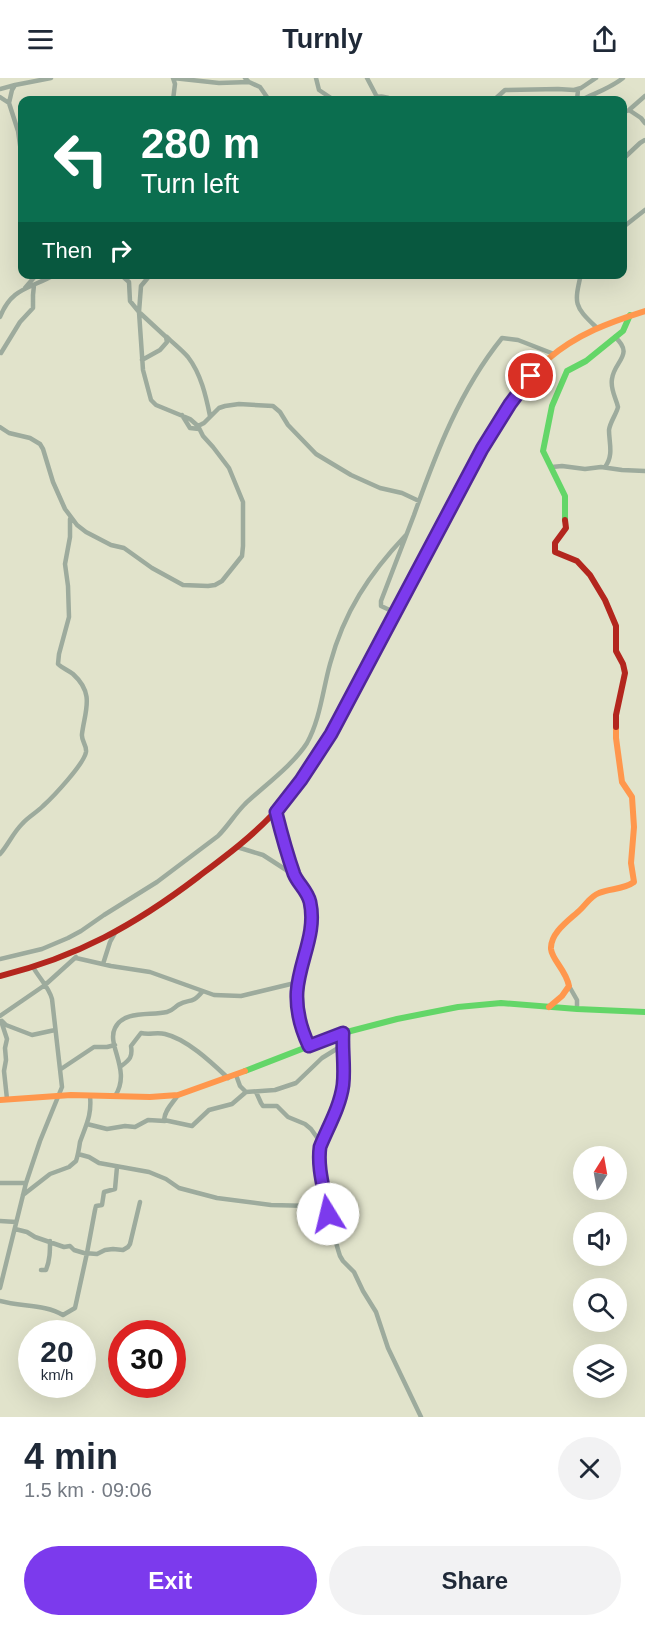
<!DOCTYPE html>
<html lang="en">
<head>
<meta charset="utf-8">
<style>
	body { margin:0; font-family:Arial,sans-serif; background:#f2f2f3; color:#1f2937; height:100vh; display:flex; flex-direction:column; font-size:22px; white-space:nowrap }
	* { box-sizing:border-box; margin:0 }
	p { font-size:20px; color:#747a83 }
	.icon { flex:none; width:33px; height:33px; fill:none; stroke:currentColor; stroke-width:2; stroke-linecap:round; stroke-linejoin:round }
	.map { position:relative; height:1339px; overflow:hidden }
	.panel { display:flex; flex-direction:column; background:#fff; flex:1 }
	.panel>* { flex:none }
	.banner { position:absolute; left:18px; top:18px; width:609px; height:183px; border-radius:12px; box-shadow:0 6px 24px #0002; background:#0b6e4f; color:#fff; overflow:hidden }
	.needle { width:39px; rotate:11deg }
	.tools { position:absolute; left:573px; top:1068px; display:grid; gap:12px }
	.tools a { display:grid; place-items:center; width:54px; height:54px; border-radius:50%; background:#fff; box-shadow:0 6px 24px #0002; font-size:30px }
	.speed { position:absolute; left:18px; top:1242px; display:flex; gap:12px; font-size:30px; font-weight:700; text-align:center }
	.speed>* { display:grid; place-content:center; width:78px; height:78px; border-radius:50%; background:#fff; box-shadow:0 6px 24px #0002; line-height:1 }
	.speed small { font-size:15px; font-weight:400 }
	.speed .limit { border:9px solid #d22; background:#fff; color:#111 }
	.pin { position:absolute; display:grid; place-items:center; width:51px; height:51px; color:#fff; margin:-26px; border:3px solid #fff; border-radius:50%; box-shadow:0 2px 6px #0007 }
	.me { position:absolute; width:66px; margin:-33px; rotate:351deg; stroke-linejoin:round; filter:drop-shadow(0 0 4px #0008) }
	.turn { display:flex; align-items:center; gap:21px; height:126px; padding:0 24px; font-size:27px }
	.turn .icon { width:78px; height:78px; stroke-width:2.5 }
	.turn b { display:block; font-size:42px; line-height:51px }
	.then { display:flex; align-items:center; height:57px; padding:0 24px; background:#0003; gap:12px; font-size:22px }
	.round { display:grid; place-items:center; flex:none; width:63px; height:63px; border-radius:32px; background:#f2f2f3 }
	.overview { display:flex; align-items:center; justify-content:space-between; height:102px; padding:0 24px }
	h1 { font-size:36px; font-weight:600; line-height:45px }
	.cta { display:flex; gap:12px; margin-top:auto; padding:12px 24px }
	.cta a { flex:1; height:69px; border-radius:36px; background:#7c3aed; color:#fff; font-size:24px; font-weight:600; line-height:69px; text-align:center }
	.cta a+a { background:#f2f2f3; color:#1f2937 }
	header { display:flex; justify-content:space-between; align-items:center; height:78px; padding:0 24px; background:#fff; font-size:27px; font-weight:600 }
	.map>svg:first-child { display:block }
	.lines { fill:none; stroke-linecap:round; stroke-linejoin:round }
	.street { stroke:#9dab9d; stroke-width:4.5 }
	.fast { stroke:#63d668; stroke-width:6 }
	.slow { stroke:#ff974d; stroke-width:6 }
	.jam { stroke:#b3261e; stroke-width:6 }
	.route-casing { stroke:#51269a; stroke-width:15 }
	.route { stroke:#7c3aed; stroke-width:10 }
</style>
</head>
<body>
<header><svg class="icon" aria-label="menu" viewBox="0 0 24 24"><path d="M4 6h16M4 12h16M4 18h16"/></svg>Turnly<svg class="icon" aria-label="share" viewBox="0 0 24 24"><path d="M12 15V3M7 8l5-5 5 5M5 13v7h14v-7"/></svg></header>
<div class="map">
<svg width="645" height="1339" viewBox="0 0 645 1339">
	<rect width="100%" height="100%" fill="#e1e3cb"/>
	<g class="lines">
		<path class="street" d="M 173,0 L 219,5 L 249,4
			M 173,0 L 175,6 L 173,22
			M 245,0 L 249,4 L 260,9 L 269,22
			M 316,0 L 319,12 L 334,22
			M 367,0 L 377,19
			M 0,11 L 15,7
			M 0,19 L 9,25
			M 372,22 C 379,16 387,19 394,22
			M 494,22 L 505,12 L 558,11 L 574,12 L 581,10 L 596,0
			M 577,22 L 578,12
			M 581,22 C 595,15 611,10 623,0
			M 629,32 L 641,40 L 645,45
			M 622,35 L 629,32 L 645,18
			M 22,81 L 18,53 L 9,25 L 12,12 L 15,7 L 51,0
			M 22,82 L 22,107
			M 622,82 L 640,65 L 645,62
			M 622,150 L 645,132
			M 120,196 L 129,204 L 130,223 L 139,234 L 166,259 L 167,264 L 160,272 L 142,282
			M 581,196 C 574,226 574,228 596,249
			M 25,210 L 37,196
			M 0,239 C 12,209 30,211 56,196
			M 167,259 C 174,266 182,272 188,279 C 201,296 206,318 210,338
			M 1,275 L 20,244 L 33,230 L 33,217 L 34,207
			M 182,337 L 190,350 L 199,351
			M 198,348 L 204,345 L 219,330 L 225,328 L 239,326 L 273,328 L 280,334 L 288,347 L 316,376 L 351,397 L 380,410 L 402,415 L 419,423
			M 0,349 L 9,355 L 30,360 L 40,366 L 43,371 L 53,404 L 65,431 L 77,447 L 86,454 L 111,467 L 124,470 L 152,490 L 183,507 L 208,508 L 215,507 L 222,503 L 242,478 L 243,468 L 243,424 L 229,390 L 213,369 L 203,358 L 198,348 L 190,341 L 156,327 L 151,322 L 143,292 L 139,234 L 141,208 L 151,196
			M 552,389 L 562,388 L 585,391 L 601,389 L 622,392 L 645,393
			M 605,389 C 614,377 609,365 609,352 C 610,344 616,337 618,329 C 616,320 610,311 612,301 C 614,283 635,277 615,259
			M 396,535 L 381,528 L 381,523 C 392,495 403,466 414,437 C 436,375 460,312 502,260 L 518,262 L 554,276
			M 276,733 L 295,798 L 306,813 L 310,823 L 311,853 L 297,913 L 301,947 L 309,968
			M 237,769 L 263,777 L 294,797
			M 0,776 C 8,767 13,755 22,746 C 28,739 36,735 43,728 C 53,719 84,686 86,674 C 87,667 81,663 82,656 C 85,632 95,616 73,596 C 68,592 62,590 58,586 L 59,576 L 69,539 L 68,508 L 65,486 L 70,459 L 70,441
			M 76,880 L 111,888 L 150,894 L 214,917 L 241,918 L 299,904
			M 0,881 L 42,871 L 68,860 L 81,853 L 104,837 L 157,804 L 218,758 C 228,748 235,736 245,726 C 264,708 293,687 307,665 C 320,642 323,611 330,586 C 344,534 369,496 406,457
			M 103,886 L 110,864 L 115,855
			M 569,908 L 577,922 L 577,931
			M 0,938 L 45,907 L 76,879
			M 1,943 L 7,961 L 5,970 L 6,982 L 4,993 L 7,1021
			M 2,943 L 6,947 L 32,957 L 55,952
			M 343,955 C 342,972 345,990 343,1007 C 340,1029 328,1049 320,1069 C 318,1082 321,1094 324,1107 C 329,1131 332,1154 340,1178 L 343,1183 L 354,1194 L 363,1213 L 376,1234 L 388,1270 L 421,1339
			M 120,989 C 129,982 133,980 131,968 L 141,955 C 149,957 157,954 165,956 C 187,961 212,985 228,1000
			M 61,991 L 94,969 L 107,969 L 115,967
			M 236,997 L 240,1008 L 246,1014 L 275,1012 L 296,1005 L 322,980 L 343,967
			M 256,1014 L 261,1025 L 263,1028 L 277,1028 L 288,1039 L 305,1046 L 311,1051 L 321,1065
			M 178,1017 C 173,1025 165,1031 164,1042 L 192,1048 L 209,1032 L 232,1026 L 246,1014
			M 115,1018 C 132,993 106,967 115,950 C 124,932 150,938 167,934 C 172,933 174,930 178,927 C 190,920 191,927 202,914
			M 87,1046 L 107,1051 L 125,1048 L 135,1049 L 148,1042 L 165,1043
			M 78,1076 L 89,1079 L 99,1085 L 149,1094 L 166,1101 L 179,1110 L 217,1120 L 271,1127 L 312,1128 L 326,1125
			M 0,1105 L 26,1105
			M 23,1117 L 50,1096 L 69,1089 L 76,1083 C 78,1077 79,1071 80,1064 C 86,1047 92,1037 90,1018
			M 307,1128 L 324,1108
			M 0,1143 L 16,1144
			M 15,1151 L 27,1154 L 35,1159 L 64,1169 L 70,1168 L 74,1172 L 84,1175 L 97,1176 L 105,1172 L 113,1171 L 123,1172 L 128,1169 L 130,1166 L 140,1124
			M 41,1192 L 46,1192 C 50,1182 50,1173 50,1163
			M 0,1210 L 26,1105 L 40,1063 L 62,1009 L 52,921 C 49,909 39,900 33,889
			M 0,1223 C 21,1229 45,1226 63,1237 L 75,1230 L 87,1175 L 95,1132 L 96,1128 L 102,1127 L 104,1114 L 115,1111 L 117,1089"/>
		<path class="fast" d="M 565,442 L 565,418 L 543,373 L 552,328 L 567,293 L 586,283 L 623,253 L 630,237
			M 245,993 L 343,955 L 397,941 L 458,929 L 501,925 L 577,931 L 645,934"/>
		<path class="slow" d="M 323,669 C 345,634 363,597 382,561 C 406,515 430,470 454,424 C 479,376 506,317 548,281 C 577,256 610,244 645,233
			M 549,929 L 562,918 L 569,908 C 566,892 552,882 551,871 C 550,854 571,841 581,831 C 587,825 591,818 599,815 C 610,810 623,812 634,804 L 631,785 L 634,749 L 632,719 L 622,704 L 616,660 L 616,649
			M 0,1022 L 71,1017 L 150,1019 L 178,1017 L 245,993"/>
		<path class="jam" d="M 565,442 L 566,450 L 555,465 L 555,474 L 577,483 L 590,497 L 605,522 L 616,548 L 616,573 L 623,586 L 625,595 L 616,637 L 616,649
			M 0,898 C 77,879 135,847 198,799 C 223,780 249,761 271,738 C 291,717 308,693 323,669"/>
	</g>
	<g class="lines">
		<g class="route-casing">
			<path id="route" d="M 328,1136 C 325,1114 317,1091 320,1069 C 328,1049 340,1029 343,1007 C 345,990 342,972 343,955 L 309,968 C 301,951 296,933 297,914 C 299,883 317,856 310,824 C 307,812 298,806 294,796 C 287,776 281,754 276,734 L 301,702 L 331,656 L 482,371 L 510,326 L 531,298"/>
		</g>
		<use href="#route" class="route"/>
	</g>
</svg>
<div class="tools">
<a><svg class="needle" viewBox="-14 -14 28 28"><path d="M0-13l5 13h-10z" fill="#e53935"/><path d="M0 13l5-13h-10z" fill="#747a83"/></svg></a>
<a><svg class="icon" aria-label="sound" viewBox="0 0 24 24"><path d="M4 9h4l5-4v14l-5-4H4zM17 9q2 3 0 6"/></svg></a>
<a><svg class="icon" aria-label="search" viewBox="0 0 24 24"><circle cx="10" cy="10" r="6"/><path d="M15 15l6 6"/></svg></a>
<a><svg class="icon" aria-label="layers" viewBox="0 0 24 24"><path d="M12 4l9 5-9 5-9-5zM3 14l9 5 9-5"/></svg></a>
</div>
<div class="speed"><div>20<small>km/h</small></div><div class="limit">30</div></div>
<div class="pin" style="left:531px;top:298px;background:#d93025"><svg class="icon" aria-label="arrive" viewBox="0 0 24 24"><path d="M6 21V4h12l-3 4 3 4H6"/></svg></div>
<svg class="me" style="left:328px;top:1136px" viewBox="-20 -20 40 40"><circle r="19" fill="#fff"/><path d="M0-13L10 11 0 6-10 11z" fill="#7c3aed"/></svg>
<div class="banner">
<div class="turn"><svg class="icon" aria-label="left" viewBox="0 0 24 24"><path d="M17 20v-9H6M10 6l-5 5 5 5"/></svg><div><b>280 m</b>Turn left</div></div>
<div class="then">Then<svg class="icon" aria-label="right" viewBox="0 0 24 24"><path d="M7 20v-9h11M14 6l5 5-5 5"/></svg></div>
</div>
</div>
<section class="panel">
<div class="overview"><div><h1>4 min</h1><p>1.5 km · 09:06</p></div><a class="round"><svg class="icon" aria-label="close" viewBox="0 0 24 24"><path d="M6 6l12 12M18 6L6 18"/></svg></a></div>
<div class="cta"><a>Exit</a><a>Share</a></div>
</section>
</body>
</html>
